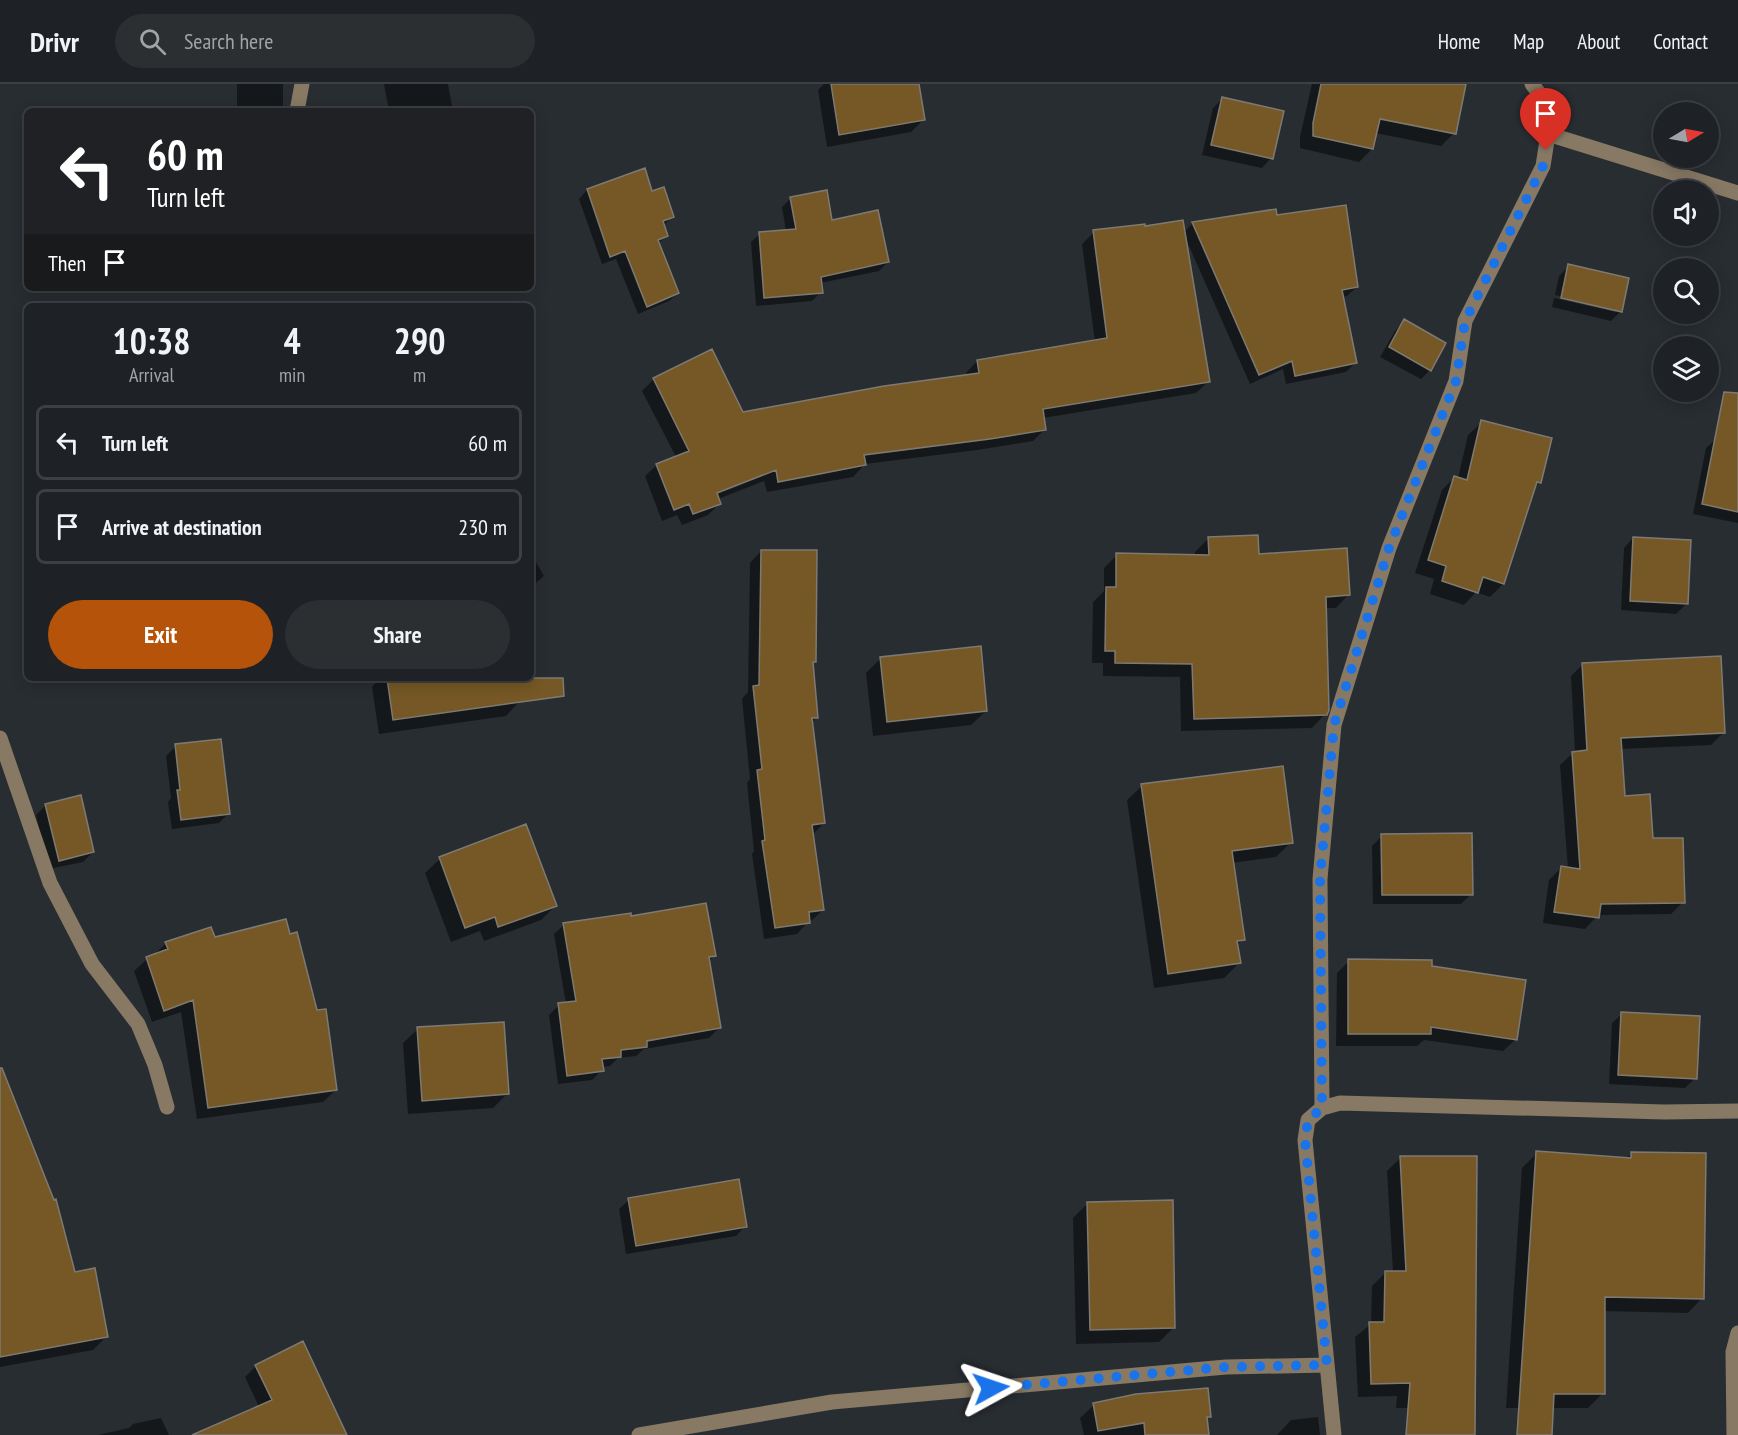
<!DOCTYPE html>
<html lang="en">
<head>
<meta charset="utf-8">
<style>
	body { margin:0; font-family:"PT Sans Narrow",sans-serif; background:#2b2f32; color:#f1f3f6; height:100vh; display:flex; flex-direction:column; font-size:22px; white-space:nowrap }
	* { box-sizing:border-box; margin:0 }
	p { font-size:20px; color:#a1a4a7 }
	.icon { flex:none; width:33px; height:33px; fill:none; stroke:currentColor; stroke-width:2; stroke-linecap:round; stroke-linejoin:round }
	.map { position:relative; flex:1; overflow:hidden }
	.side { position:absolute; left:24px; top:219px; width:510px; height:378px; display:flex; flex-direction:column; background:#1e2226; border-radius:9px; box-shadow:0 3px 15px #0003,0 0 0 2px #3c3f43 }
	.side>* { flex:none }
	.hud { position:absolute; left:24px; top:24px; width:510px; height:183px; border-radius:9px; box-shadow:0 3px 15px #0003,0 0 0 2px #3c3f43; background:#202124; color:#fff; overflow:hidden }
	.needle { width:39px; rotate:80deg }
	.fabs { position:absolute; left:1653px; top:18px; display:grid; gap:12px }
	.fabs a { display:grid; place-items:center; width:66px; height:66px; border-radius:50%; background:#1e2226; box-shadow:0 3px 15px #0003,0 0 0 2px #3c3f43; font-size:30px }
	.pin { position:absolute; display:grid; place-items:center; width:51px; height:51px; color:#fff; margin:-62px -26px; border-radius:50% 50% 50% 0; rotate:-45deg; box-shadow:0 0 6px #0007 }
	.pin .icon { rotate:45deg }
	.me { position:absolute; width:66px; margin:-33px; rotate:85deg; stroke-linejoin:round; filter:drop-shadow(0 0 4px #0008) }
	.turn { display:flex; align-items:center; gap:21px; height:126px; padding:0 24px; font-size:27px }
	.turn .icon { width:78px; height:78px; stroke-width:2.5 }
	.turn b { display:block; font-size:42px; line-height:51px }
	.then { display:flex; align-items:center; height:57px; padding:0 24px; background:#0003; gap:12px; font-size:22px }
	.eta { display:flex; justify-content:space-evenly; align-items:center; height:102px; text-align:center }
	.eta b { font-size:36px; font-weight:700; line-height:42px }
	.action { display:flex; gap:12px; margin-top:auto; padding:12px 24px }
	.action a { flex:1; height:69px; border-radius:36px; background:#b45309; color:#fff; font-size:24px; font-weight:700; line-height:69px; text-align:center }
	.action a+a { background:#2b2f32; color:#f1f3f6 }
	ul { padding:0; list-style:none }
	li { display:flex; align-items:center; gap:18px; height:75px; margin:0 12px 9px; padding:0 12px; border:3px solid #3c3f43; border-radius:9px }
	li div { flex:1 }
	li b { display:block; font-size:22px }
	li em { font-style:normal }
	header { display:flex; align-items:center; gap:36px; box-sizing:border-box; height:84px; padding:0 30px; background:#1e2226; border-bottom:2px solid #3c3f43 }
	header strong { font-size:28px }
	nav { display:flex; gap:33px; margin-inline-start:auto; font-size:21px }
	.search { width:420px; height:54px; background:#2b2f32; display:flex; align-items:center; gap:15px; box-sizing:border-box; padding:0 21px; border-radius:33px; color:#a1a4a7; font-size:22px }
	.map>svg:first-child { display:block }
	.shadow { fill:#0007 }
	.building { fill:#755825; stroke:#7e7a73; stroke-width:1.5 }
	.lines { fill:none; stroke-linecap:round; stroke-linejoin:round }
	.minor { stroke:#877964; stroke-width:15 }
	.route { stroke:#1a73e8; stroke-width:10; stroke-dasharray:0 18 }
</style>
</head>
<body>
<header>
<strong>Drivr</strong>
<div class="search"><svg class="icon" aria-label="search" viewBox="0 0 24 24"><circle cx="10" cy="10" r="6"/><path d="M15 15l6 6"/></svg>Search here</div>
<nav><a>Home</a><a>Map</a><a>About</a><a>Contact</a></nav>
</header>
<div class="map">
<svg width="1738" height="1351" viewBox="0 0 1738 1351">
	<rect width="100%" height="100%" fill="#282d32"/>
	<path class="shadow" d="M 237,0 L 283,0 L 283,27 L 237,27 Z
		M 384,0 L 448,0 L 453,27 L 389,27 Z
		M 824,0 L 917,0 L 923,36 L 911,48 L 827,63 L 818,6 Z
		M 1312,0 L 1464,0 L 1454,49 L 1441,62 L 1375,49 L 1372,65 L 1359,78 L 1300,64 L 1300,53 Z
		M 1223,14 L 1271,74 L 1262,84 L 1202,71 L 1213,24 Z
		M 644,86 L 651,109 L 673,132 L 664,141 L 666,152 L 658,160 L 678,209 L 669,217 L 638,230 L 616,175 L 602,180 L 579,115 L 587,106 Z
		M 791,114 L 831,138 L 888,178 L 879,187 L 820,199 L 821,208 L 812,217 L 756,222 L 751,158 L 760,150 L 786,147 L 782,123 Z
		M 1275,126 L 1276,132 L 1357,203 L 1347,212 L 1342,213 L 1355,279 L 1346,288 L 1286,300 L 1283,285 L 1250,300 L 1185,153 L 1208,298 L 1196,309 L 1043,334 L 1045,345 L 1033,357 L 977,366 L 865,380 L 853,393 L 767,408 L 764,397 L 718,415 L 720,419 L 708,431 L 682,441 L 677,431 L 662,437 L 645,392 L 657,381 L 676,373 L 642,307 L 654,295 L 742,329 L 966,292 L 966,289 L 977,277 L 1095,258 L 1082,160 L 1094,148 L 1144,144 L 1183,149 L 1192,140 Z
		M 1569,182 L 1621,227 L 1611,237 L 1552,223 L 1554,214 L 1616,228 L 1616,225 L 1555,211 L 1559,192 Z
		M 1404,237 L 1430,286 L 1421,295 L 1380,273 L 1395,247 Z
		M 1482,338 L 1540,398 L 1533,405 L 1503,500 L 1490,513 L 1476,508 L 1464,521 L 1430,510 L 1434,495 L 1415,489 L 1442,406 L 1455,393 L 1458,394 L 1468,351 Z
		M 1716,355 L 1738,359 L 1738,439 L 1693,430 L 1706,364 Z
		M 1633,454 L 1686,520 L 1676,530 L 1621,526 L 1624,464 Z
		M 1208,455 L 1258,471 L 1349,510 L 1336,524 L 1324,524 L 1325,630 L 1312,644 L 1181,647 L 1180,593 L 1103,592 L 1103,579 L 1092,579 L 1093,518 L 1104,507 L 1104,484 L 1117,471 L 1195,472 L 1195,468 Z
		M 761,467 L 815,577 L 811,581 L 817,633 L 811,639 L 824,739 L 812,751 L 823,826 L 811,837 L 808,838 L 797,850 L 764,855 L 752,770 L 754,767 L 747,699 L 750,695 L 742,615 L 748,608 L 750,479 Z
		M 531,470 L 544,492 L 531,503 Z
		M 881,574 L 986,627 L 971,641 L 873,652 L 866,589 Z
		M 1583,580 L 1723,649 L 1711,661 L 1620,665 L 1624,713 L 1651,756 L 1683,818 L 1671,830 L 1598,831 L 1585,845 L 1543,839 L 1549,796 L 1561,784 L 1568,785 L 1560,681 L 1573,669 L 1575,669 L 1571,592 Z
		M 380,594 L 517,594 L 520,617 L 506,632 L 379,650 L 372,603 Z
		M 176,662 L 229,729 L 219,739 L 172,745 L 168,718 L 171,714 L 166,672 Z
		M 1142,702 L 1291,758 L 1276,773 L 1232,779 L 1243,855 L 1236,862 L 1239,879 L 1224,894 L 1154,904 L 1127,716 Z
		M 46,721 L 93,768 L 83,778 L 49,785 L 36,731 Z
		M 1382,752 L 1471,810 L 1461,820 L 1373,820 L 1372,762 Z
		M 440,775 L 555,822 L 541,836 L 484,857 L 480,847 L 451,858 L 425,789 Z
		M 630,834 L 714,872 L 708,878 L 719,944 L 709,954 L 644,965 L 636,972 L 618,974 L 610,982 L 602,983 L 602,986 L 592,996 L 558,1000 L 549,931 L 559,921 L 566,920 L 554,850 L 564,841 Z
		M 214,855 L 336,1006 L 323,1018 L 197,1035 L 181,928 L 152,938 L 134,887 L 147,875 L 153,872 L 166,859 Z
		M 1349,877 L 1431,883 L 1516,955 L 1503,967 L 1424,956 L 1417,962 L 1336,962 L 1337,889 Z
		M 1622,930 L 1695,994 L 1685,1004 L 1609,1000 L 1612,939 Z
		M 418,945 L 507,1010 L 493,1024 L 408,1030 L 403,959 Z
		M 0,1025 L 74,1190 L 106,1253 L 93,1266 L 0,1283 Z
		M 1537,1069 L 1626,1075 L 1632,1069 L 1702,1214 L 1688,1229 L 1603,1227 L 1603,1309 L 1588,1324 L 1506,1324 L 1522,1084 Z
		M 1401,1073 L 1460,1324 L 1396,1324 L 1397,1312 L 1358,1313 L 1355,1253 L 1371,1240 L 1372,1202 L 1386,1188 L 1393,1188 L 1387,1087 Z
		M 629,1116 L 745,1142 L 736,1152 L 626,1170 L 619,1125 Z
		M 1088,1119 L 1173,1244 L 1159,1258 L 1076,1260 L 1073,1134 Z
		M 256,1282 L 345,1351 L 195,1351 L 259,1323 L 245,1293 Z
		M 1094,1321 L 1209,1333 L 1206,1336 L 1208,1351 L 1084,1351 L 1080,1334 Z
		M 1318,1333 L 1320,1351 L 1277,1351 L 1291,1336 Z
		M 161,1334 L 169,1351 L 98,1351 L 129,1344 L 133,1340 Z"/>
	<path class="building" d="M 831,0 L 919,0 L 925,36 L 839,51 Z
		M 1321,0 L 1466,0 L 1456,50 L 1380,35 L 1373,65 L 1313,52 L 1313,39 Z
		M 1222,13 L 1284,27 L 1273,75 L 1211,61 Z
		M 645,84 L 652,107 L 664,103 L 674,133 L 663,137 L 668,152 L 658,156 L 679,209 L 647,223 L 625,167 L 610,173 L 587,105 Z
		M 827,106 L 832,136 L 878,126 L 889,178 L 821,193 L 823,209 L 764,214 L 759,148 L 796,145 L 790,113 Z
		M 1346,121 L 1358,203 L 1342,206 L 1357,279 L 1295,292 L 1292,277 L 1259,291 L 1192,138 L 1276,125 L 1277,131 Z
		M 1183,136 L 1210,298 L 1043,325 L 1046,346 L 990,355 L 864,371 L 866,381 L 778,398 L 776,386 L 717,409 L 721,420 L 693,430 L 689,420 L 674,426 L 656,380 L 689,367 L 653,294 L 712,265 L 743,328 L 884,302 L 979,289 L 977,276 L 1107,254 L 1093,146 L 1145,140 L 1145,142 Z
		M 1568,180 L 1629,194 L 1622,228 L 1561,214 Z
		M 1404,235 L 1446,259 L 1431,287 L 1389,263 Z
		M 1724,308 L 1738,309 L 1738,428 L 1702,420 Z
		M 1481,336 L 1552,354 L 1541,399 L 1537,398 L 1504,500 L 1483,493 L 1478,509 L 1442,497 L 1446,482 L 1428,476 L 1454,392 L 1467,396 Z
		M 1258,451 L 1259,470 L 1347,464 L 1350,511 L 1326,513 L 1329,626 L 1327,631 L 1194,635 L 1192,580 L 1115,579 L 1115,567 L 1105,567 L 1106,503 L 1116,503 L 1116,469 L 1209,471 L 1208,453 Z
		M 1633,453 L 1691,456 L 1688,520 L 1630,517 Z
		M 761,466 L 817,466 L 816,578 L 813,578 L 818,634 L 812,634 L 825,739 L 812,741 L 824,826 L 809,828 L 810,839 L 775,844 L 762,757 L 765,756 L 757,686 L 762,685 L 753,602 L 759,601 Z
		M 981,562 L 987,627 L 887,638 L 880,573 Z
		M 1721,572 L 1725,649 L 1621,654 L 1625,712 L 1650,710 L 1653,754 L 1683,754 L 1685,819 L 1601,820 L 1599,834 L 1554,828 L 1561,782 L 1580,785 L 1572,668 L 1587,666 L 1582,579 Z
		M 387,594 L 563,594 L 564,612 L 393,636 Z
		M 221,655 L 230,730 L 181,736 L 177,706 L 180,706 L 175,660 Z
		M 1283,682 L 1293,759 L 1232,767 L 1245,856 L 1237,857 L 1241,879 L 1168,890 L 1141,700 Z
		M 81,711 L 94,768 L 59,777 L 45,720 Z
		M 526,740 L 557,822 L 498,843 L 495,833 L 465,844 L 439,773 Z
		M 1472,749 L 1473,811 L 1382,811 L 1381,750 Z
		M 706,819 L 716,872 L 709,873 L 721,944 L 647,957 L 647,963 L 621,966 L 621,973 L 602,975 L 604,987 L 567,992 L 558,919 L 576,917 L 563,839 L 631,829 L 631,832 Z
		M 286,835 L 290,850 L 297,848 L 317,926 L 326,925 L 337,1006 L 208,1024 L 193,916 L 164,927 L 146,873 L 168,865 L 165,858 L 211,843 L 215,853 Z
		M 1348,875 L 1432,876 L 1432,882 L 1526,896 L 1517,956 L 1431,943 L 1431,950 L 1348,950 Z
		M 1621,928 L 1700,932 L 1697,995 L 1618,991 Z
		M 504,938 L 509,1010 L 422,1017 L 417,943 Z
		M 0,984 L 2,984 L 54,1116 L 56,1115 L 75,1188 L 95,1184 L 108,1253 L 0,1273 Z
		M 1536,1067 L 1631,1074 L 1631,1068 L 1706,1069 L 1704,1215 L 1605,1213 L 1605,1310 L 1554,1310 L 1552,1351 L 1517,1351 Z
		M 1400,1072 L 1477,1072 L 1475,1351 L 1406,1351 L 1410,1299 L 1371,1300 L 1369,1238 L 1384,1238 L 1385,1187 L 1406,1187 Z
		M 739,1095 L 747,1143 L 636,1162 L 628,1114 Z
		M 1173,1116 L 1175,1244 L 1090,1246 L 1087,1118 Z
		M 303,1257 L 347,1351 L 192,1351 L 272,1316 L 255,1281 Z
		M 1208,1304 L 1211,1333 L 1207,1333 L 1209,1351 L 1145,1351 L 1144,1339 L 1098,1347 L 1093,1319 L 1136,1310 Z"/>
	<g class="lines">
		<path class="minor" d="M 297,27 L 302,0
			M 1548,50 L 1738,109
			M 0,654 L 50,799 L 92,880 L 138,940 L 155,981 L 167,1023
			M 1322,1024 L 1320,795 L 1334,641 L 1389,464 L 1456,297 L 1465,237 L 1543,82 L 1548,50 L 1544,16 L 1532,0
			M 639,1351 L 832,1318 L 1226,1283 L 1327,1281
			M 1334,1351 L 1305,1056 L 1308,1036 L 1322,1024 L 1340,1019 L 1664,1028 L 1738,1027
			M 1734,1351 L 1733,1268 L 1738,1249"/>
	</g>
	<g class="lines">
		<path class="route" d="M 991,1304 L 1226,1283 L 1327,1281 L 1305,1056 L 1308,1036 L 1322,1024 L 1320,795 L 1334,641 L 1389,464 L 1456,297 L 1465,237 L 1543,82 L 1546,66"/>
	</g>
</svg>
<div class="fabs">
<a><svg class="needle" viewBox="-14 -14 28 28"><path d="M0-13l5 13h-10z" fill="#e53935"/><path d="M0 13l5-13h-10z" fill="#a1a4a7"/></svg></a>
<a><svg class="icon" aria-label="sound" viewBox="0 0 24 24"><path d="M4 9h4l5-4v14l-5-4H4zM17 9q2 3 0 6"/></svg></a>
<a><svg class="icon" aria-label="search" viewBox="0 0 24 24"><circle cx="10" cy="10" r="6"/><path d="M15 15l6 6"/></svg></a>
<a><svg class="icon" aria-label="layers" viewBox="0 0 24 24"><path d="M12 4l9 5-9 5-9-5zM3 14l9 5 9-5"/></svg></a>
</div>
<div class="pin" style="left:1546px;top:66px;background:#d93025"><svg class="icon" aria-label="arrive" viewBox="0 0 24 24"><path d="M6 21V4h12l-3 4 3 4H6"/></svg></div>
<svg class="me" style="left:991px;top:1304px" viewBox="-20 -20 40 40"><path d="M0-17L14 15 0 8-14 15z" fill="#1a73e8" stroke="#fff" stroke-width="4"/></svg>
<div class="hud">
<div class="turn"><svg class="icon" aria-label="left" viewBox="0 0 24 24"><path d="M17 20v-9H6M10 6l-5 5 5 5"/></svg><div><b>60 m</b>Turn left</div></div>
<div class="then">Then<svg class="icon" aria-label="arrive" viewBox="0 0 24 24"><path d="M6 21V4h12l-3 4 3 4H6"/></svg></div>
</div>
<section class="side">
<div class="eta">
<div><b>10:38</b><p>Arrival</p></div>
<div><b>4</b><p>min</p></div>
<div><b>290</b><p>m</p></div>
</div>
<ul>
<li><svg class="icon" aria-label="left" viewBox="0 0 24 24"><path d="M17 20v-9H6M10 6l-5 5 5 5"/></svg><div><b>Turn left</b></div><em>60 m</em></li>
<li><svg class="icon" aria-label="arrive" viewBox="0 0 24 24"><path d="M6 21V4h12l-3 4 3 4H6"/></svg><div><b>Arrive at destination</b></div><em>230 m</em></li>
</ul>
<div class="action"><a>Exit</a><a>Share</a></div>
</section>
</div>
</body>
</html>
